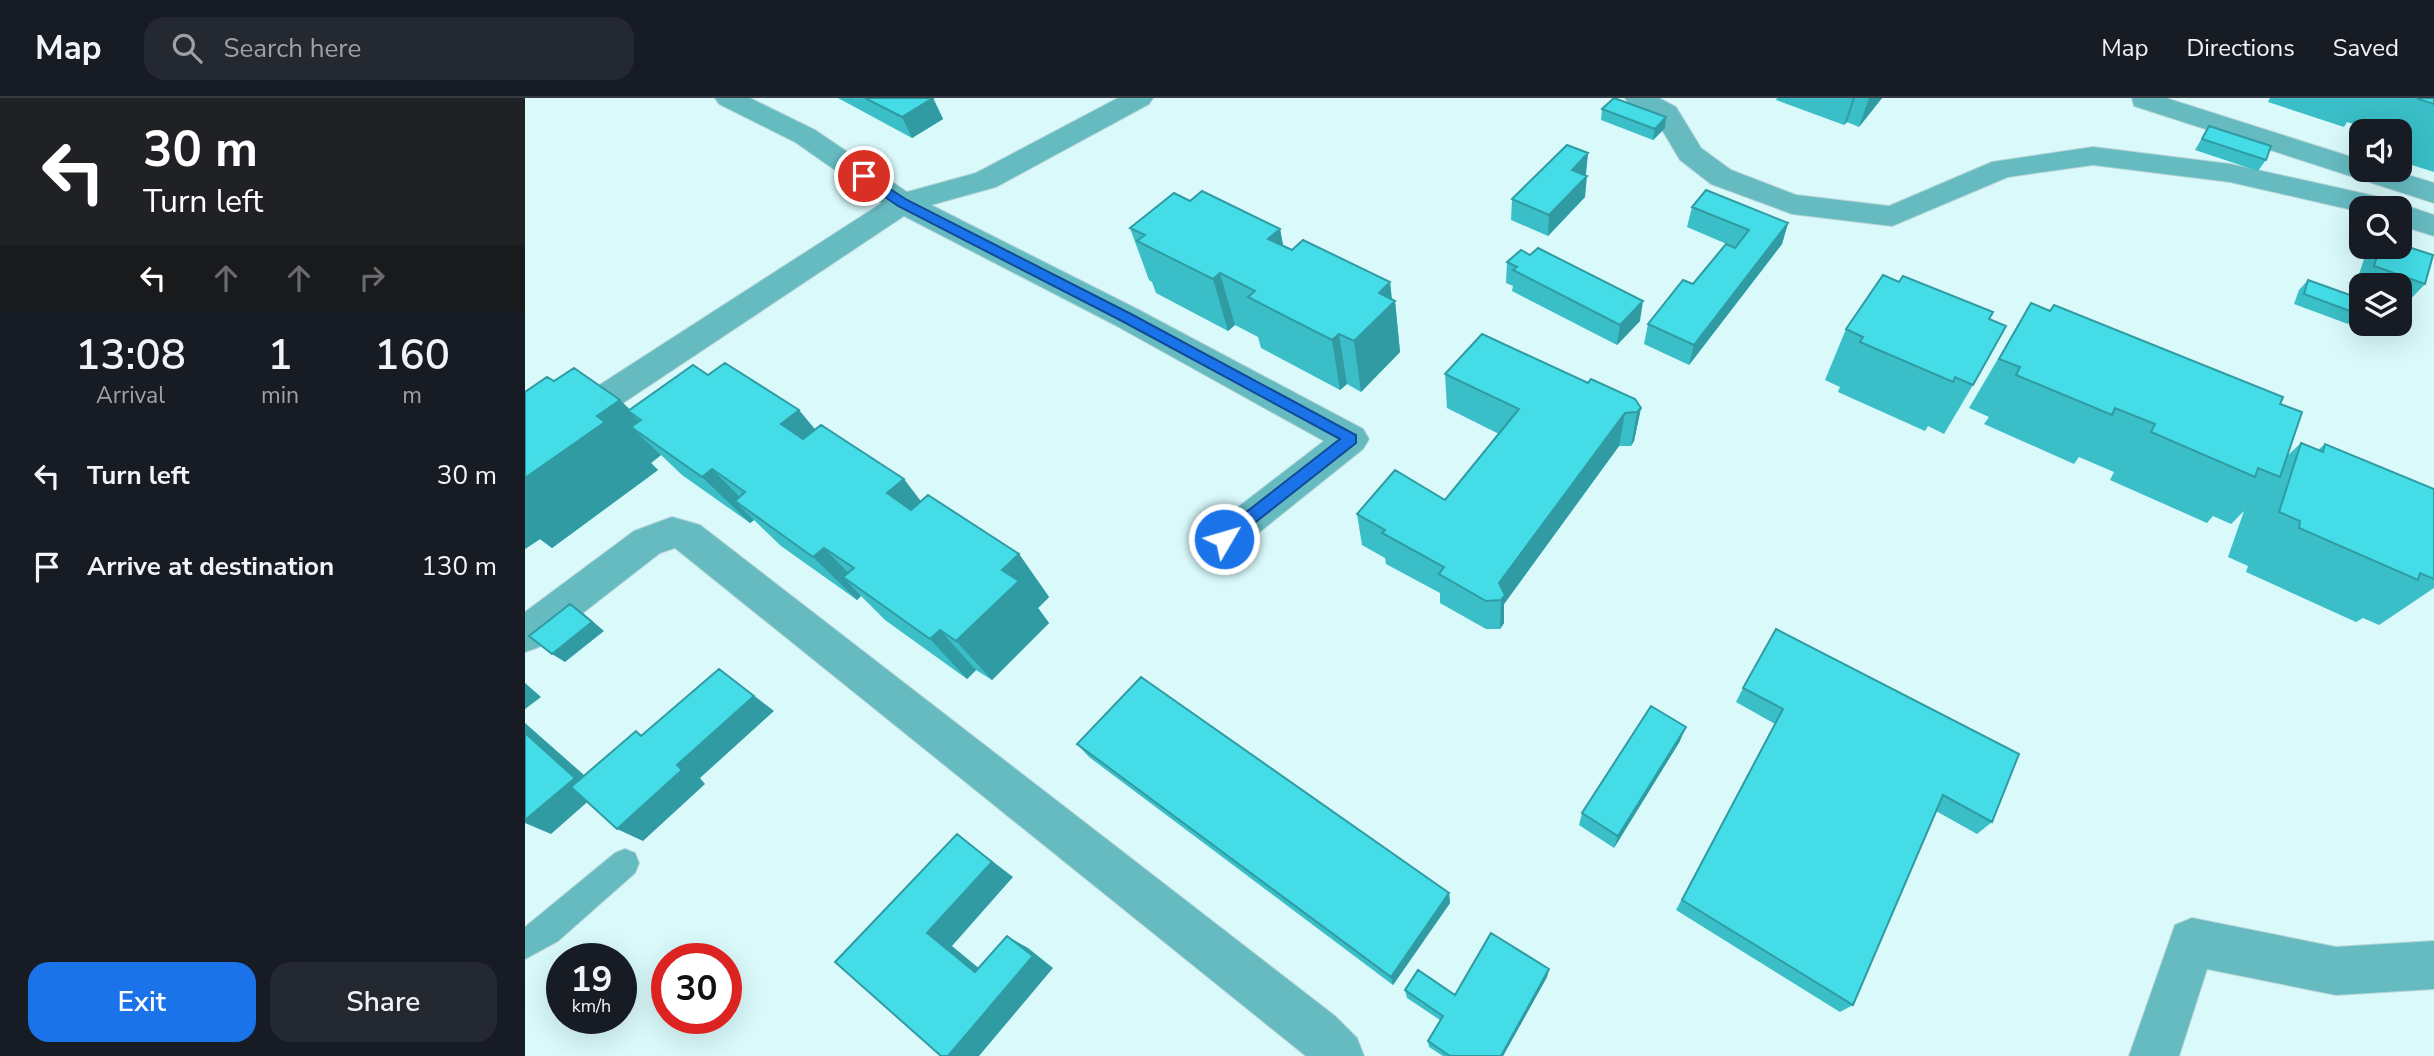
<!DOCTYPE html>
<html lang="en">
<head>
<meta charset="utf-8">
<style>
	body { margin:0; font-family:"Nunito Sans",sans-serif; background:#242831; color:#f1f3f6; height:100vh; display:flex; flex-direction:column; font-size:26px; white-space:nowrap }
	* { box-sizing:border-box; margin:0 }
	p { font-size:23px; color:#9ea1a6 }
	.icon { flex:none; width:38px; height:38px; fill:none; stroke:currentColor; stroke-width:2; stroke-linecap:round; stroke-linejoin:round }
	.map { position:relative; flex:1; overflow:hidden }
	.drawer { display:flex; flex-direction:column; background:#171b24; width:525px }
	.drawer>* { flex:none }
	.hud { background:#202124; color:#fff; overflow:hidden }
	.buttons { position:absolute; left:1824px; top:21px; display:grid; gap:14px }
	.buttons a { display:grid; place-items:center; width:63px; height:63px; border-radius:14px; background:#171b24; box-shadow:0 7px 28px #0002; font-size:35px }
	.speed { position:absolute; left:21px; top:845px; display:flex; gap:14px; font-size:35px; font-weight:700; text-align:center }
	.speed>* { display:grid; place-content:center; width:91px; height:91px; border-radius:50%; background:#171b24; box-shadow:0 7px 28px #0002; line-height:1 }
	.speed small { font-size:18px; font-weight:400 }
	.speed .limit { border:10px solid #d22; background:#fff; color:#111 }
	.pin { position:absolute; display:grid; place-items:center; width:60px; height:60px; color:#fff; margin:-30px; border:4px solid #fff; border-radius:50%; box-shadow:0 2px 7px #0007 }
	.me { position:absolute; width:77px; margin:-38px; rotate:52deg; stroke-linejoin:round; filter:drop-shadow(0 0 5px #0008) }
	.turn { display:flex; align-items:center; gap:24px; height:147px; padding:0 28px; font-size:32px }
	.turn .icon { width:91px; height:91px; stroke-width:2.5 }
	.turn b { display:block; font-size:49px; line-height:60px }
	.lanes { display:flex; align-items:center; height:66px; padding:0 28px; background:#0003; justify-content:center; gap:35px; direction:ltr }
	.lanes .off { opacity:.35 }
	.eta { display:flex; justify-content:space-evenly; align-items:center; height:119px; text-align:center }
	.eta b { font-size:42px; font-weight:600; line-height:49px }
	.action { display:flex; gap:14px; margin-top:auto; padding:14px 28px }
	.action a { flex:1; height:80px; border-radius:21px; background:#1a73e8; color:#fff; font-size:28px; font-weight:600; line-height:80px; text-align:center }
	.action a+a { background:#242831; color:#f1f3f6 }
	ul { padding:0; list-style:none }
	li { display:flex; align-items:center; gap:21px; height:91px; padding:0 28px }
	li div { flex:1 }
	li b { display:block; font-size:26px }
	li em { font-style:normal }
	header { display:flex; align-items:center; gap:42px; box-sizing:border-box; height:98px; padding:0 35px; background:#171b24; border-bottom:2px solid #363941 }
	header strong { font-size:33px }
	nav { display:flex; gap:38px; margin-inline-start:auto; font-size:24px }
	.search { width:490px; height:63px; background:#242831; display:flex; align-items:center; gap:18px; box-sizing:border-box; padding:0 24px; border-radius:21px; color:#9ea1a6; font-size:26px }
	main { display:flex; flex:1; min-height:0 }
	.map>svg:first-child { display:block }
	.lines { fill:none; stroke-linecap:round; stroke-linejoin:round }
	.service-casing { stroke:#b8d5d7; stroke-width:2 }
	.minor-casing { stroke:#b8d5d7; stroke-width:2 }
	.service { fill:#66bbc1; fill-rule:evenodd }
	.minor { fill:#66bbc1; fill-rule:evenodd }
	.wall { fill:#3abec7 }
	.shaded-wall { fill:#309ba2 }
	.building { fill:#44dde7; stroke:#309ba2; stroke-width:2 }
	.route { fill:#1a73e8; stroke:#114b97; stroke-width:2 }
</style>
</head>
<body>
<header>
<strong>Map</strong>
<div class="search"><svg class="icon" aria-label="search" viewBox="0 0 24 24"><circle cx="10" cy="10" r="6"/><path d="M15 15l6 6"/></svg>Search here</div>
<nav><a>Map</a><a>Directions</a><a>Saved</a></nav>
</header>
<main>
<section class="drawer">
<div class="hud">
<div class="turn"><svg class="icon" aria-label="left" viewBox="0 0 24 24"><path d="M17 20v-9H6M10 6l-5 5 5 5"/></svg><div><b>30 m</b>Turn left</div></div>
<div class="lanes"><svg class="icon" aria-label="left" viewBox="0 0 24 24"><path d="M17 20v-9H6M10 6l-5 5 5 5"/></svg><svg class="icon off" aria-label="ahead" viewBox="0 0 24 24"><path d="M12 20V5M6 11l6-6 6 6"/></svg><svg class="icon off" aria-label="ahead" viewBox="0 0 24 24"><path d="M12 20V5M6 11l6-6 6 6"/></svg><svg class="icon off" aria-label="right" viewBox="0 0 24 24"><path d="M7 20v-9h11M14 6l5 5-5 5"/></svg></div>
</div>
<div class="eta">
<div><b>13:08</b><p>Arrival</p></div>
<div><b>1</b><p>min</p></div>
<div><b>160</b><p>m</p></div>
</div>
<ul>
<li><svg class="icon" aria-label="left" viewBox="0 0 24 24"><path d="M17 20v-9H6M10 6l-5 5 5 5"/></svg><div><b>Turn left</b></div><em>30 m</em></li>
<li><svg class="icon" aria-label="arrive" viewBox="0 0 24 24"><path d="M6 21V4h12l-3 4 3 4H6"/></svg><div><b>Arrive at destination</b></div><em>130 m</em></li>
</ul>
<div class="action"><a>Exit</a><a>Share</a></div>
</section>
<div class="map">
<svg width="1909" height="958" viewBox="0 0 1909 958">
	<rect width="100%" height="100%" fill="#d9f9fb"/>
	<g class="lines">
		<g class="service-casing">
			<path id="service" d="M 100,751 L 110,755 L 114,765 L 110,775 L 33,843 L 0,861 L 0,829 L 90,755 Z"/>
		</g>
		<g class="minor-casing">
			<path id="minor" d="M 190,0 L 225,0 L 290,32 L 382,94 L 451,75 L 593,0 L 628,0 L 624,6 L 471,89 L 406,107 L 612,211 L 838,331 L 844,341 L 838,351 L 712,452 L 699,457 L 686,452 L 680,441 L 686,430 L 799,343 L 590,227 L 379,118 L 86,313 L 13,367 L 0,371 L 0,338 L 62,295 L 357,105 L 270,44 L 194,6 Z
				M 1100,0 L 1134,0 L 1151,9 L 1176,50 L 1206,72 L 1271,97 L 1364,108 L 1467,64 L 1568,49 L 1705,66 L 1859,100 L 1909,117 L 1909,138 L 1874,127 L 1874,110 L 1836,110 L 1836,114 L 1705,84 L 1568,67 L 1483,79 L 1367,128 L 1267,116 L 1186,86 L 1155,62 L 1130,20 L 1104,6 Z
				M 1607,0 L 1641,0 L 1836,62 L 1836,72 L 1867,72 L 1909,85 L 1909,105 L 1609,8 Z
				M 147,419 L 175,427 L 810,918 L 832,940 L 839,958 L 781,958 L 150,450 L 135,455 L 14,549 L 0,554 L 0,514 L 109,433 Z
				M 1667,820 L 1811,849 L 1909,843 L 1909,891 L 1811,897 L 1682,871 L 1654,958 L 1604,958 L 1650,827 Z"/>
		</g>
		<use href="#service" class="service"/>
		<use href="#minor" class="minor"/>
	</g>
	<path class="wall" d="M 313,0 L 408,0 L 418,21 L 387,40 Z
		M 1252,0 L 1357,0 L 1334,29 L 1322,24 L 1319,27 L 1251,2 Z
		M 1745,0 L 1909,0 L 1909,74 L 1874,63 L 1874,33 L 1838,33 L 1842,23 L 1837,29 L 1822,24 L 1819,29 L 1743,4 Z
		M 1077,11 L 1140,30 L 1128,42 L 1076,22 Z
		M 1684,28 L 1741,62 L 1733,73 L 1670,52 Z
		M 1063,55 L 1060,77 L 1060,99 L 1023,138 L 986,122 L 987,101 Z
		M 665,103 L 755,131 L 758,148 L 767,152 L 865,184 L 867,201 L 870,203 L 875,254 L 836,294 L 822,286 L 815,292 L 736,250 L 733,239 L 710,227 L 703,233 L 631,195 L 627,184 L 624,182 L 605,130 Z
		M 1167,109 L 1263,125 L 1257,146 L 1164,267 L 1119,246 L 1123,226 L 1211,150 L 1162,129 Z
		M 1850,149 L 1874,149 L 1900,186 L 1880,207 L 1874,205 L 1874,187 L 1836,187 L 1836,190 L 1830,188 L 1839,161 Z
		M 982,164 L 1115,223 L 1092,247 L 987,193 L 988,188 L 981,185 Z
		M 1783,182 L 1833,216 L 1823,226 L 1769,206 L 1774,192 Z
		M 1506,205 L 1755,306 L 1762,358 L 1776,345 L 1793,352 L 1800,346 L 1909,391 L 1909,490 L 1854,527 L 1838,520 L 1831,524 L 1721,474 L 1723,468 L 1703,459 L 1719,413 L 1706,426 L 1688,418 L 1682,425 L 1585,382 L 1589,374 L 1554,359 L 1549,366 L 1459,326 L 1464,319 L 1444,310 Z
		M 1464,221 L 1448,287 L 1419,336 L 1403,328 L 1400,333 L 1313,294 L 1315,289 L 1300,282 L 1321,231 Z
		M 920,276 L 1116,310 L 1109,343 L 1106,348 L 1094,348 L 979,506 L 979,525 L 975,531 L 961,531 L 915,505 L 915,495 L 861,466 L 860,460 L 837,447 L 832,416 L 920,402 L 974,336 L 922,310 Z
		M 183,277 L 290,332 L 396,403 L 494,456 L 524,499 L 513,510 L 524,525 L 467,582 L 451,572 L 442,581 L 360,522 L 336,498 L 332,502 L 256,448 L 229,422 L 225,425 L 157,377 L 136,357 L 126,365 L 133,372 L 27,450 L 15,441 L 0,451 L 0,294 L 29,283 L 105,312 Z
		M 1218,590 L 1467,724 L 1452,736 L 1411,713 L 1328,907 L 1315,914 L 1151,812 L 1250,626 L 1211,604 Z
		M 1155,643 L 1089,750 L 1054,727 L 1057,715 Z
		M 552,646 L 924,795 L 925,805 L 868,887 L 564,659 Z
		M 1024,871 L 1022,879 L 978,958 L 918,958 L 904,949 L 903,943 L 915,922 L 882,900 L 880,892 L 930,897 Z"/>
	<path class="shaded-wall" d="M 408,0 L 418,21 L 387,40 L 377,19 Z
		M 1328,0 L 1330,0 L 1322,24 L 1319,27 Z
		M 1344,0 L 1357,0 L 1334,29 Z
		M 1141,19 L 1140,30 L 1128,42 L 1130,31 Z
		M 1063,55 L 1061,76 L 1045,92 L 1047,72 Z
		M 1062,78 L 1060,99 L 1023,138 L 1024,117 Z
		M 1263,125 L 1257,146 L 1164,267 L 1169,247 Z
		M 755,131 L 765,183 L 743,141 Z
		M 695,175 L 710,227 L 703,233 L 688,181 Z
		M 865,184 L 867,206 L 870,203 L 875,254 L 836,294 L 829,243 L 854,195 Z
		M 1118,203 L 1115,223 L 1092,247 L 1095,227 Z
		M 814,236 L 822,286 L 815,292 L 807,242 Z
		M 95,302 L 115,321 L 103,313 L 144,352 L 106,329 L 136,357 L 126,365 L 133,372 L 27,450 L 15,441 L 0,451 L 0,380 L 72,318 Z
		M 1116,310 L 1109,343 L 1106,348 L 1112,314 Z
		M 274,312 L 314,360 L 298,373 L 256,326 Z
		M 1100,315 L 1094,348 L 979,506 L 979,525 L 975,531 L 976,502 L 974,485 Z
		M 187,371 L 234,418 L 210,403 L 229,422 L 225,425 L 177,379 Z
		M 379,381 L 414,427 L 399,441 L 362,395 Z
		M 299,450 L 341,493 L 318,479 L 336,498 L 332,502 L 288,459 Z
		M 494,456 L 524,499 L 513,510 L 524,525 L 467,582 L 431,543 L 477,472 Z
		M 45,506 L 58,515 L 79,533 L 40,564 L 27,556 Z
		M 415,532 L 451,572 L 442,581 L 405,541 Z
		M 194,571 L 249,613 L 175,680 L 180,686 L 118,743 L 92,731 L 152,667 Z
		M 0,585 L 16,599 L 0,611 Z
		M 0,625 L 76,692 L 26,736 L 0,725 Z
		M 1161,629 L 1155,643 L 1089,750 L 1093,738 Z
		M 432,736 L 488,779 L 427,848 L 473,886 L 450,874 L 402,835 Z
		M 924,795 L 925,805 L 868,887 L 866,879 Z
		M 482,838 L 503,850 L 528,870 L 454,958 L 423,958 Z
		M 1024,871 L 1022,879 L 978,958 L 976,958 Z"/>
	<path class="building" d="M 340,0 L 408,0 L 377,19 Z
		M 1089,0 L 1141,19 L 1130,31 L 1077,11 Z
		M 1893,0 L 1909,0 L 1909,6 L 1893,1 Z
		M 1684,28 L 1746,48 L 1741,62 L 1677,41 Z
		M 1042,47 L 1063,55 L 1047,72 L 1062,78 L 1024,117 L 987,101 Z
		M 1181,92 L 1263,125 L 1169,247 L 1123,226 L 1158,182 L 1168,186 L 1201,146 L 1210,150 L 1224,132 L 1167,109 Z
		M 677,93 L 755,131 L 743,141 L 767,152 L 778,142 L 865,184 L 854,195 L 870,203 L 829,243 L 814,236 L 807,242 L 723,199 L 730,193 L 695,175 L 688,181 L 612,143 L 620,137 L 605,130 L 649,95 L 665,103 Z
		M 1874,146 L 1908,157 L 1900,186 L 1849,168 L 1855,149 L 1874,149 Z
		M 1013,150 L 1118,203 L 1095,227 L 988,172 L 992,169 L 982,164 L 996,152 L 1005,157 Z
		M 1358,177 L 1374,184 L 1378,178 L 1468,214 L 1464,221 L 1481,228 L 1448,287 L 1430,279 L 1428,284 L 1335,244 L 1338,239 L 1321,231 Z
		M 1783,182 L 1836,201 L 1836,208 L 1833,216 L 1779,196 Z
		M 1506,205 L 1525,213 L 1529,207 L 1758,299 L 1755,306 L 1777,314 L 1755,379 L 1733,370 L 1730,379 L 1626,334 L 1630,326 L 1590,310 L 1587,317 L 1491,277 L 1495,269 L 1474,261 Z
		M 957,236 L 1063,285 L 1066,281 L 1110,301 L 1116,310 L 1112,314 L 1100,315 L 974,485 L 980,497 L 976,502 L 961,503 L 914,476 L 919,469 L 857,435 L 860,432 L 832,416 L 870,372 L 920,402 L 994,311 L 920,276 Z
		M 200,265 L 274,312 L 256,326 L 278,341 L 296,327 L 379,381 L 362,395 L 386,412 L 403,397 L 494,456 L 477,472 L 494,483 L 431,543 L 415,532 L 405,541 L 318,479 L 329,470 L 299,450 L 288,459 L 210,403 L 220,394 L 187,371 L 177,379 L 106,329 L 116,322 L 103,313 L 168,267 L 183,277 Z
		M 49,270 L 95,302 L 72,318 L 80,324 L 0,380 L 0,294 L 22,279 L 29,283 Z
		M 1776,345 L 1798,354 L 1800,346 L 1909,391 L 1909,481 L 1895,475 L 1893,482 L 1774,430 L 1775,423 L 1754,414 Z
		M 45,506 L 67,524 L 27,556 L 4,538 Z
		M 1251,531 L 1494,656 L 1467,724 L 1418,697 L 1328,907 L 1157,802 L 1258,611 L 1218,590 Z
		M 194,571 L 229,598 L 152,667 L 157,672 L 92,731 L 46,689 L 111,633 L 116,638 Z
		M 616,579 L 924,795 L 866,879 L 552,646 Z
		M 1126,608 L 1161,629 L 1093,738 L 1057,715 Z
		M 0,635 L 50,680 L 0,722 Z
		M 432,736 L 467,764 L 402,835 L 450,874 L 482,838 L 508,858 L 423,958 L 416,958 L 310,864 Z
		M 966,835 L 1024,871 L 976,958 L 925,958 L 903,943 L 918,918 L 880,892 L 893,872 L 930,897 Z"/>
	<path class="route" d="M 339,74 L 382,102 L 606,216 L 831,337 L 831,345 L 704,445 L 693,445 L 693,436 L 815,341 L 597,223 L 373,108 L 334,81 L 333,78 Z"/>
</svg>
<div class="buttons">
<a><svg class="icon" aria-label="sound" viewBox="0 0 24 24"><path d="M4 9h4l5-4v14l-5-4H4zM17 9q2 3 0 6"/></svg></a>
<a><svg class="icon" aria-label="search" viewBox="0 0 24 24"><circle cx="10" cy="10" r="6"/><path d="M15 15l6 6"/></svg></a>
<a><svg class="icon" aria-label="layers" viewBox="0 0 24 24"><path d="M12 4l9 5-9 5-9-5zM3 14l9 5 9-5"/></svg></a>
</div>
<div class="speed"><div>19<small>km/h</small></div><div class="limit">30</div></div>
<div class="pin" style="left:339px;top:78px;background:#d93025"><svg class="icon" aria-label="arrive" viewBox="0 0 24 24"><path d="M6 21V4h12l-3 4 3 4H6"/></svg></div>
<svg class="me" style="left:699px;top:441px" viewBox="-20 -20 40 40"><circle r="17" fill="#1a73e8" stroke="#fff" stroke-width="3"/><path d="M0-11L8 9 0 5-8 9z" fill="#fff"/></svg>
</div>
</main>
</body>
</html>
